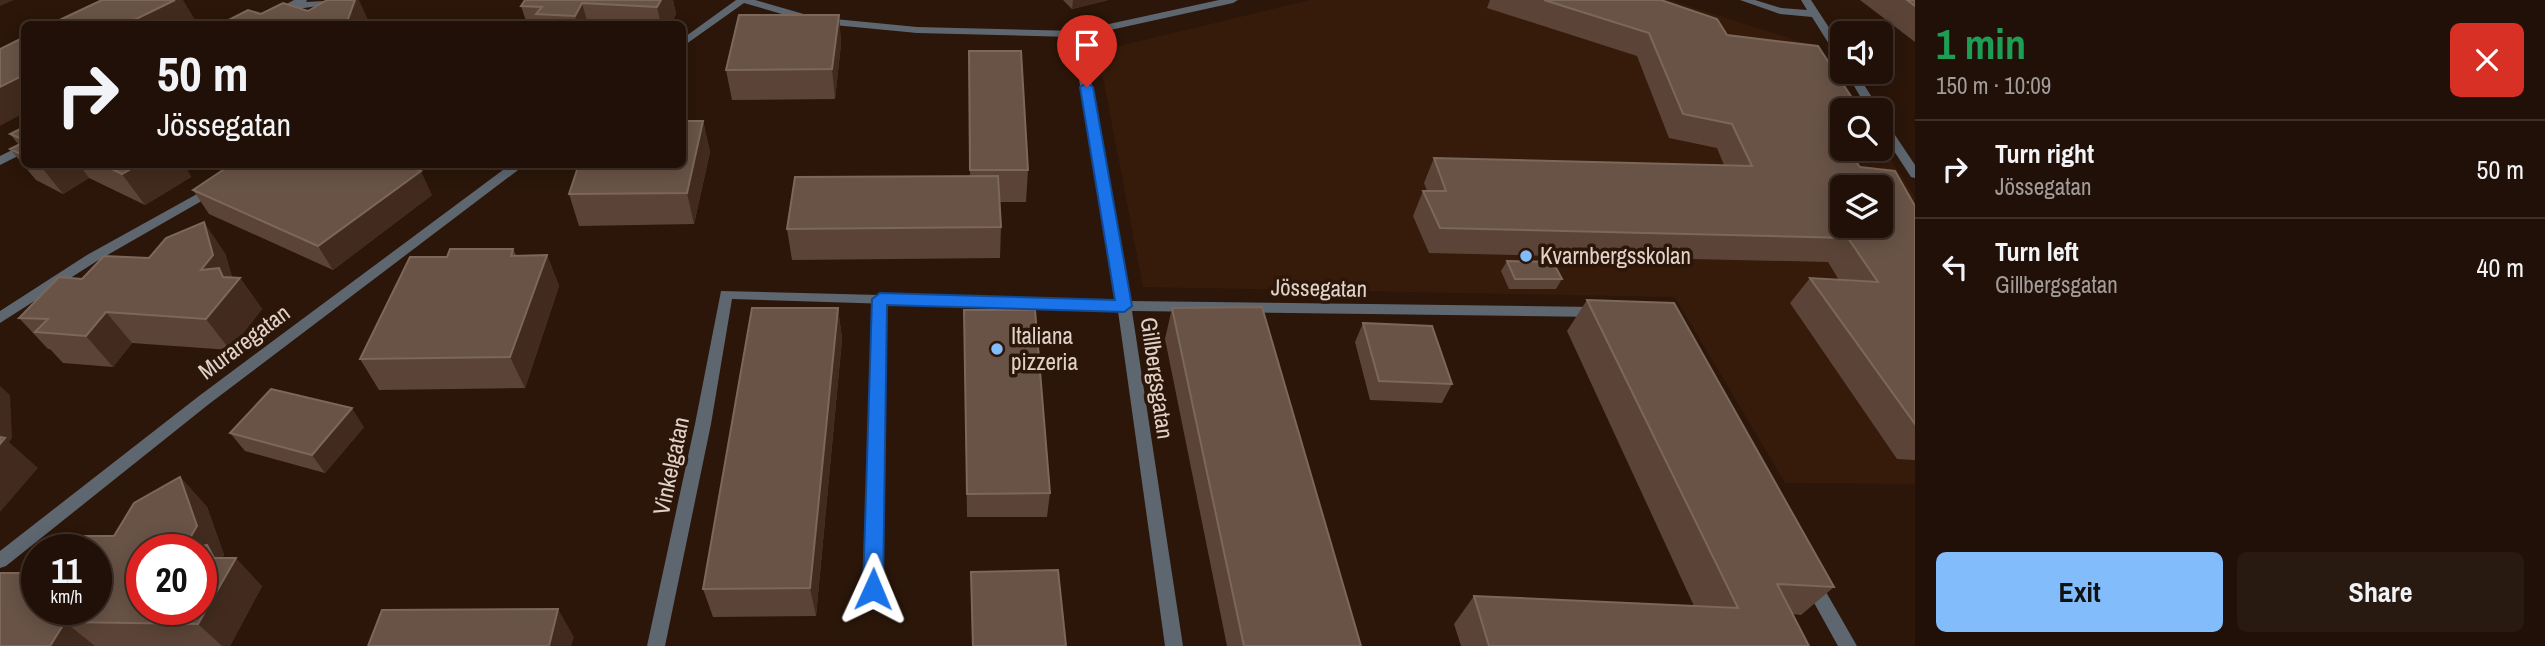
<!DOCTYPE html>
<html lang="en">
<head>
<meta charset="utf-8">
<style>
	body { margin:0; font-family:"Archivo Narrow",sans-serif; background:#281911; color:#f1f3f6; height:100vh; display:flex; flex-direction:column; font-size:26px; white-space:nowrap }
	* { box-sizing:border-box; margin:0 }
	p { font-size:23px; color:#a29d9b }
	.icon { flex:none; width:38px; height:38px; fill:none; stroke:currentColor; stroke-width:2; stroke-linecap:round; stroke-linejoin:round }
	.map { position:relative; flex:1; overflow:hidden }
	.panel { display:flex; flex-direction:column; background:#201007; width:630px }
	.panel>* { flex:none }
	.banner { position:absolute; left:21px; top:21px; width:665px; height:147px; border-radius:10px; box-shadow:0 4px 18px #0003,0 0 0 2px #3d3028; background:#201007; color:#f1f3f6; overflow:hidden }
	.controls { position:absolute; left:1830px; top:21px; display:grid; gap:14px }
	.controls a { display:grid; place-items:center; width:63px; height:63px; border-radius:10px; background:#201007; box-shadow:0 4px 18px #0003,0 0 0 2px #3d3028; font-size:35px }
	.speed { position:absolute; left:21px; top:534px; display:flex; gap:14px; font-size:35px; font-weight:700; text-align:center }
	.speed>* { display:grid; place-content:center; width:91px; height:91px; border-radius:50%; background:#201007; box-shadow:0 4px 18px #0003,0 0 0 2px #3d3028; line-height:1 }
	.speed small { font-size:18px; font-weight:400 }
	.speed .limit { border:10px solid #d22; background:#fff; color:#111 }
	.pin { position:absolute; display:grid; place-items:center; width:60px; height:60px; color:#fff; margin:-72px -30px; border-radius:50% 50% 50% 0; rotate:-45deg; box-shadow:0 0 7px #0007 }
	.pin .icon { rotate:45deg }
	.me { position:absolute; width:77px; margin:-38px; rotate:1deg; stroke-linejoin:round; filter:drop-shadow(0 0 5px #0008) }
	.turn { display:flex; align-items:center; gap:24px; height:147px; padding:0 21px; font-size:32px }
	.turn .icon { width:91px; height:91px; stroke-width:2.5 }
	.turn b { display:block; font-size:49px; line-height:60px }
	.round { display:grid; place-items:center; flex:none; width:74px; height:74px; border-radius:10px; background:#281911 }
	.headline { display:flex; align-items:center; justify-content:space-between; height:119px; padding:0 21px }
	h1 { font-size:42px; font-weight:700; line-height:52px; color:#1e9e55 }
	.cta { display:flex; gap:14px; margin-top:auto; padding:14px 21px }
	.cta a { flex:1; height:80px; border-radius:10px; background:#82bcfa; color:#111; font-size:28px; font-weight:700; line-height:80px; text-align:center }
	.cta a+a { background:#281911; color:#f1f3f6 }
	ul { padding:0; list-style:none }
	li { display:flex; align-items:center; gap:21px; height:98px; padding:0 21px; border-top:2px solid #3d3028 }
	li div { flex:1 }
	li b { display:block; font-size:26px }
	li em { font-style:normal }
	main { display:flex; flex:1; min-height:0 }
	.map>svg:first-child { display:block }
	.built { fill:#361b0a; fill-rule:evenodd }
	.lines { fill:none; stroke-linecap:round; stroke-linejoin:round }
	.service { fill:#5e6770; fill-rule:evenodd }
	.minor { fill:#5e6770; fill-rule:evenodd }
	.wall { fill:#5b4437 }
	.shaded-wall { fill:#422b1e }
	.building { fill:#695347; stroke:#7c675b; stroke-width:2; fill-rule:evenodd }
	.route { fill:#1a73e8; stroke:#114b97; stroke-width:2 }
	.poi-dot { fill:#82bcfa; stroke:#2b1609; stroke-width:2.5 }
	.labels { text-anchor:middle; stroke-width:7; stroke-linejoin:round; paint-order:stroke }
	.poi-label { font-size:23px; fill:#e1d2c9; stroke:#2b1609; text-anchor:start }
	.street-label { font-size:23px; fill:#e1d2c9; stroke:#2b1609 }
</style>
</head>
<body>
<main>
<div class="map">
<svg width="1915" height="646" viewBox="0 0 1915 646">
	<rect width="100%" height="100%" fill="#2b1609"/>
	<path class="built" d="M 1310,0 L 1670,0 L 1820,48 L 1860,110 L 1843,110 L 1843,149 L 1881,149 L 1881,144 L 1915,197 L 1915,484 L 1785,483 L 1675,297 L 1143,287 L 1098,51 ZM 1843,187 L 1881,187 L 1881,226 L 1843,226 Z"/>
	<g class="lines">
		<path class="service" d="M 215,184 L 221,188 L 219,191 L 97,261 L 0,323 L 0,311 L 87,255 Z
			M 880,294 L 887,299 L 882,589 L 879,594 L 873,597 L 867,594 L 864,589 L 873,299 Z"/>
		<path class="minor" d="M 294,0 L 307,0 L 306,2 L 342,0 L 337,3 L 291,10 L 262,24 L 250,24 Z
			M 736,0 L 755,0 L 814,17 L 917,27 L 1077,31 L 1219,0 L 1238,0 L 1233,3 L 1083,36 L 1130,301 L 1596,307 L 1603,312 L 1596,317 L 1132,311 L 1183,646 L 1165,646 L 1118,311 L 732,299 L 711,424 L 665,646 L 647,646 L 695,424 L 721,291 L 1116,301 L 1072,37 L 917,33 L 813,23 L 744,3 L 682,47 L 682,39 Z
			M 1740,0 L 1755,0 L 1781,8 L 1807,10 L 1801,0 L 1811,0 L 1843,49 L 1843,61 L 1839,60 L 1812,17 L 1780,14 Z
			M 1846,72 L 1856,72 L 1880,110 L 1868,110 Z
			M 1881,119 L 1885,120 L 1915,165 L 1915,178 L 1911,177 L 1881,131 Z
			M 24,144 L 24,153 L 0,165 L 0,156 Z
			M 511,164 L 526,164 L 209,404 L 6,566 L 0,568 L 0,551 L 199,396 Z
			M 1812,575 L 1818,578 L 1857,646 L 1838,646 L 1803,583 L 1806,578 Z"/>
	</g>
	<path class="wall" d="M 525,0 L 673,0 L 676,14 L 671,24 L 527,24 L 521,6 Z
		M 1063,0 L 1108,0 L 1072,9 Z
		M 1490,0 L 1661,0 L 1727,35 L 1843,110 L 1843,149 L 1860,167 L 1915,206 L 1915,460 L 1897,459 L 1790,303 L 1810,278 L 1839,280 L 1828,262 L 1429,253 L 1413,216 L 1423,191 L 1427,191 L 1424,183 L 1434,158 L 1724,165 L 1717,148 L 1669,138 L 1637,56 L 1487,8 Z
		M 1860,0 L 1915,0 L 1915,42 Z
		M 839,15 L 841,44 L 835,99 L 732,100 L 726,70 Z
		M 969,51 L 1028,170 L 1026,202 L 1000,202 L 1001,227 L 1000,258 L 792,260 L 787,229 L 970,176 Z
		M 703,121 L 710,152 L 694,224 L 579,226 L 569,194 Z
		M 24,127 L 24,164 L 184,164 L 191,177 L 145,205 L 89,178 L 63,194 L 36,180 L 10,149 L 19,145 L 10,134 Z
		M 193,190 L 432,195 L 333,270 L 209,214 Z
		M 513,249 L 516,255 L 547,255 L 559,286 L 525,388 L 379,390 L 360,359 L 447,257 Z
		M 225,253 L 232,277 L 240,278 L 262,309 L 230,350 L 132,343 L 113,367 L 63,363 L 50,349 L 48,349 L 19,318 L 82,279 L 149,258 Z
		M 1507,261 L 1562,279 L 1556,289 L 1509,289 L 1501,271 Z
		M 1587,300 L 1834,587 L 1801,615 L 1792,614 L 1809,646 L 1461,646 L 1454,624 L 1474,596 L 1694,606 L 1567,331 Z
		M 838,308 L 842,339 L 816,616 L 713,617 L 703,589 Z
		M 1172,308 L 1361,646 L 1227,646 L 1165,339 Z
		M 964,310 L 1050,493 L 1047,517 L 967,517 Z
		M 1363,323 L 1452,384 L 1442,403 L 1370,400 L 1355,342 Z
		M 364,427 L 325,473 L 245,451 L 230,433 Z
		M 180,477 L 207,507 L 224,555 L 222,558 L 262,586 L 230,646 L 0,646 L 29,573 L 114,536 Z
		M 971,572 L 1066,646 L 972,646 Z"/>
	<path class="shaded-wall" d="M 0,0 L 14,0 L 0,6 Z
		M 175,0 L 183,0 L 197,23 L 195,24 L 126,24 Z
		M 355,0 L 359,0 L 370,24 L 339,24 Z
		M 661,0 L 673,0 L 676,14 L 671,24 L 661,24 L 657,7 Z
		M 1073,0 L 1108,0 L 1072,9 Z
		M 582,3 L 588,24 L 577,24 L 575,16 Z
		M 839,15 L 841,44 L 835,99 L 832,69 Z
		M 24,75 L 24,113 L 0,126 L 0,87 Z
		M 703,121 L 710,152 L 694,224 L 687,193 Z
		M 39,164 L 79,164 L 89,178 L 63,194 Z
		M 139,164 L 184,164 L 191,177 L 145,205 L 122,174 Z
		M 421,171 L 432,195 L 333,270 L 318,246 Z
		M 204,222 L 225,253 L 234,285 L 240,278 L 262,309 L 230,350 L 206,319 L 201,270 Z
		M 547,255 L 559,286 L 525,388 L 510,357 Z
		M 838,308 L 842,339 L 816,616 L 810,588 Z
		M 106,312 L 132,343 L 113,367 L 86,336 Z
		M 0,386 L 10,395 L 12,438 L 9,442 L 38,468 L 0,512 Z
		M 352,408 L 364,427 L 325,473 L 312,455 Z
		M 180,477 L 207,507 L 224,555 L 221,560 L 236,558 L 262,586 L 230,646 L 222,646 L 198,624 L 183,550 Z
		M 558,609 L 574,637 L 571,646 L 549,646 Z
		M 65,622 L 95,646 L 50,646 Z"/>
	<path class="building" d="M 102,0 L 175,0 L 126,24 L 51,24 Z
		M 327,0 L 355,0 L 348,19 L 339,24 L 221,24 L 248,10 L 261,14 L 283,3 L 308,11 Z
		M 525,0 L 661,0 L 657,7 L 582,3 L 575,16 L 536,14 L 542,7 L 521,6 Z
		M 1544,0 L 1661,0 L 1717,19 L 1727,35 L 1818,46 L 1860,110 L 1843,110 L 1843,122 L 1829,121 L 1843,142 L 1843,149 L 1847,149 L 1860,167 L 1895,171 L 1915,206 L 1915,424 L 1810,278 L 1878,282 L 1848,238 L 1440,228 L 1423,191 L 1446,191 L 1434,158 L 1752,166 L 1732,124 L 1683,114 L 1649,33 ZM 1843,187 L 1881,187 L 1881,226 L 1843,226 Z
		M 1907,0 L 1915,0 L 1915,6 Z
		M 739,15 L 839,15 L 832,69 L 726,70 Z
		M 24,37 L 24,75 L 0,87 L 0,49 Z
		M 969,51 L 1021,51 L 1028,170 L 970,170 Z
		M 682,121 L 703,121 L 687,193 L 569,194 L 579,164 L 682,164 Z
		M 24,127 L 24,140 L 10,134 Z
		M 24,142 L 24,156 L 10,149 Z
		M 102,164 L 139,164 L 122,174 Z
		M 232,164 L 404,164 L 421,171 L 318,246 L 193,190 Z
		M 998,176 L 1001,227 L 787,229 L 795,177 Z
		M 204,222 L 213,255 L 201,270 L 219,268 L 223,277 L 240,278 L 206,319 L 106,312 L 86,336 L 35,332 L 48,319 L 19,318 L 59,277 L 82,279 L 104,256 L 149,258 L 166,238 Z
		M 450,249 L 513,249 L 511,256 L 547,255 L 510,357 L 360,359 L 410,257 L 447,257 Z
		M 1507,261 L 1553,262 L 1562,279 L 1515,279 Z
		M 1587,300 L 1674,303 L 1834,587 L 1777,584 L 1809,646 L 1489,646 L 1474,596 L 1738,608 Z
		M 1262,307 L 1361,646 L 1244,646 L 1172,308 Z
		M 752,308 L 838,308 L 810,588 L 703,589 Z
		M 964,310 L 1035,310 L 1050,493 L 967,494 Z
		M 1363,323 L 1432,326 L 1452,384 L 1379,381 Z
		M 271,389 L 352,408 L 312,455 L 230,433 Z
		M 0,437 L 5,438 L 0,444 Z
		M 180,477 L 197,526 L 183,550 L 142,550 L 142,609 L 201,609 L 201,550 L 184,550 L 207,545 L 214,558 L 236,558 L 198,624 L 65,622 L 50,646 L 0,646 L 0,573 L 29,573 L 37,561 L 37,609 L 96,609 L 96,550 L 45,550 L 55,536 L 114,536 L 134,503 Z
		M 1058,570 L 1066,646 L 973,646 L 971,572 Z
		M 558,609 L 549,646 L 368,646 L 382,610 Z"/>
	<path class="route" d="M 1087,83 L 1093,87 L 1132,306 L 1124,312 L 887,305 L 883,589 L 880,595 L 873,598 L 866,595 L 863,589 L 872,299 L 880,293 L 1115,300 L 1080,87 Z"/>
	<g class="poi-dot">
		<circle cx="1526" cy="256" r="7"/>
		<circle cx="997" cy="349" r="7"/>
	</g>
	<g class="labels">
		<g class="poi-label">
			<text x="1540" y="264">Kvarnbergsskolan</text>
			<text x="1011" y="344">Italiana<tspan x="1011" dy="26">pizzeria</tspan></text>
		</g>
		<g class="street-label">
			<text transform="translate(1319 288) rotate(1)" y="8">Jössegatan</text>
			<text transform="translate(244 342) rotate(-37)" y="8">Muraregatan</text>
			<text transform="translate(1157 378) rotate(82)" y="8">Gillbergsgatan</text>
			<text transform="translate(671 466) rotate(-78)" y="8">Vinkelgatan</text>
		</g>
	</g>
</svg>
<div class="controls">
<a><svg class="icon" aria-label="sound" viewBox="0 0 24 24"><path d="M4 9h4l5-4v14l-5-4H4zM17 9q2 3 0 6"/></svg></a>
<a><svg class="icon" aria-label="search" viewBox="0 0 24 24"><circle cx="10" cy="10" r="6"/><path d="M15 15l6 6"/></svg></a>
<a><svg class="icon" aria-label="layers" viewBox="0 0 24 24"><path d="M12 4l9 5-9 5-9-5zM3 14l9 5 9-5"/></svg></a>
</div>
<div class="speed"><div>11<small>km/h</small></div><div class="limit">20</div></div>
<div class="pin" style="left:1087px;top:87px;background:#d93025"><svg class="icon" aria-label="arrive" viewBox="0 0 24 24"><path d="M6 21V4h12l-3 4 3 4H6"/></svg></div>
<svg class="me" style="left:873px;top:589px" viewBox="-20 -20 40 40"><path d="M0-17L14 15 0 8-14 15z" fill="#1a73e8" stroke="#fff" stroke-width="4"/></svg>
<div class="banner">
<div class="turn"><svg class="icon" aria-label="right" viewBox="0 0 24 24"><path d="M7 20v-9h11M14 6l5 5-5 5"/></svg><div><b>50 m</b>Jössegatan</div></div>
</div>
</div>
<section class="panel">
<div class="headline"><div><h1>1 min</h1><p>150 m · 10:09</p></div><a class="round" style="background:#d93025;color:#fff"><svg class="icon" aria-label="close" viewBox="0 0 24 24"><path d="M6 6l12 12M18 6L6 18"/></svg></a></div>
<ul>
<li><svg class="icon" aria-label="right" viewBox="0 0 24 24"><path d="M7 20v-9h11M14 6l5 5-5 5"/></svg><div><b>Turn right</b><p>Jössegatan</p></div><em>50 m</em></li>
<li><svg class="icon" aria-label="left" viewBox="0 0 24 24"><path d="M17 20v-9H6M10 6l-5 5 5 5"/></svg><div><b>Turn left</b><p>Gillbergsgatan</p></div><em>40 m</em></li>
</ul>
<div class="cta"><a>Exit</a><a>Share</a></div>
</section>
</main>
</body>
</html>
